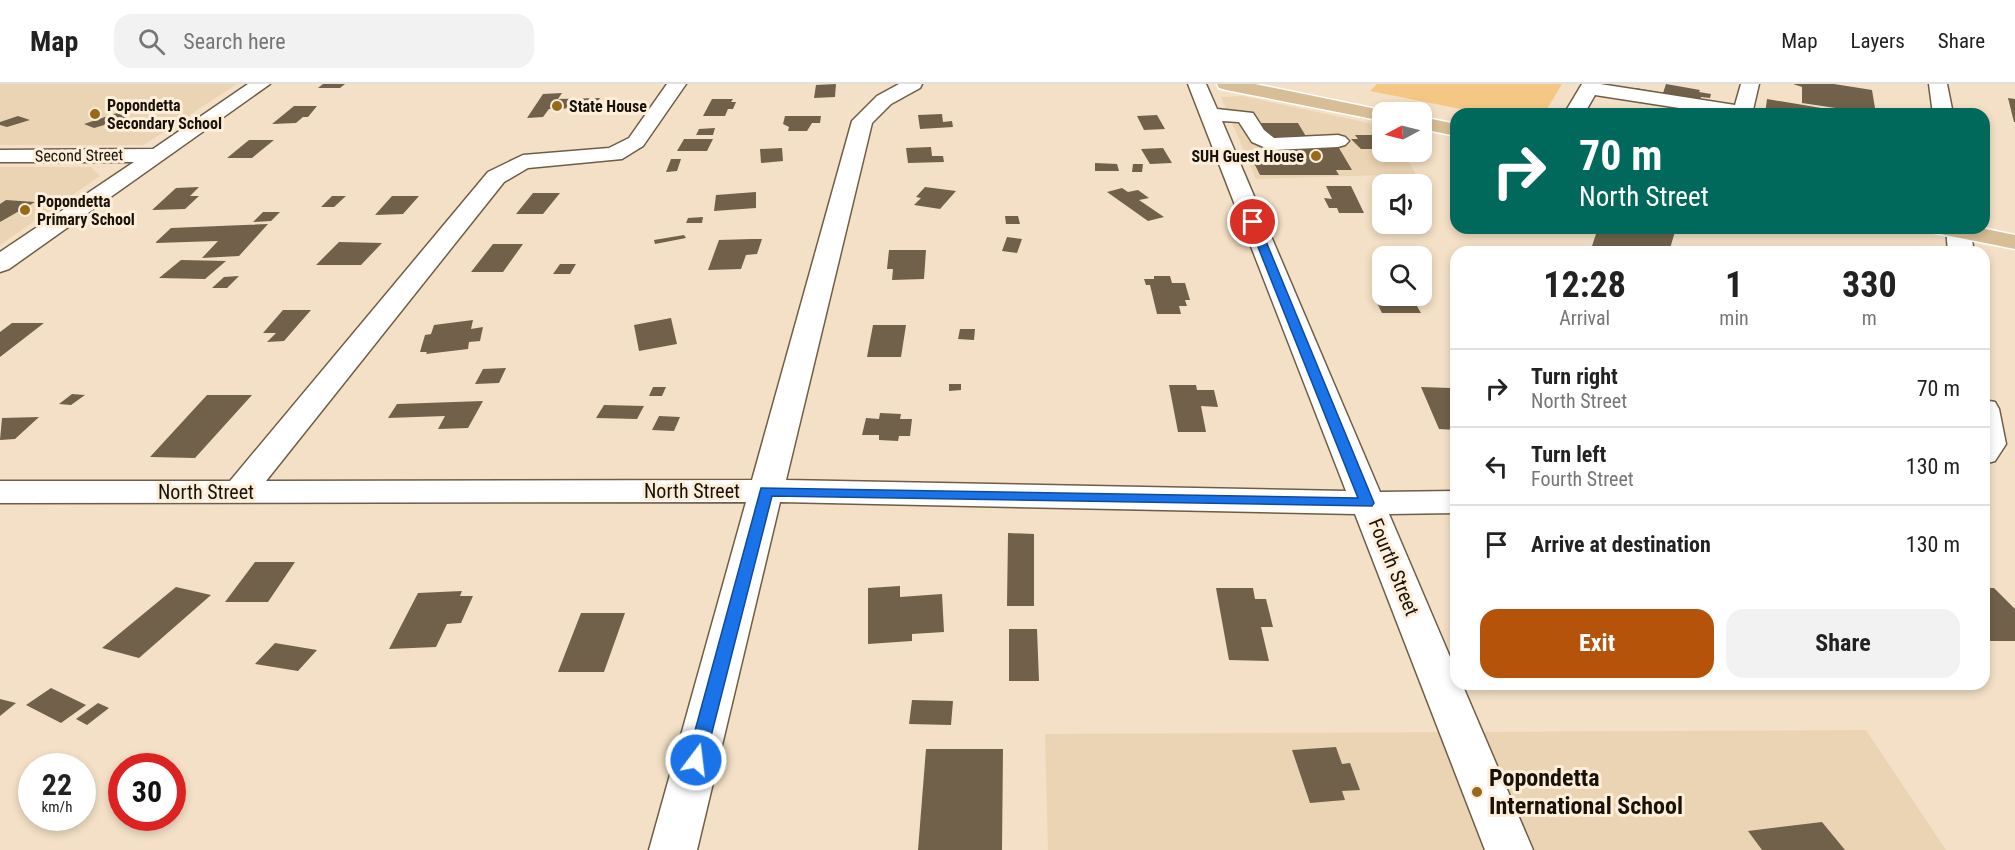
<!DOCTYPE html>
<html lang="en">
<head>
<meta charset="utf-8">
<style>
	body { margin:0; font-family:"Roboto Condensed",sans-serif; background:#f2f2f2; color:#222; height:100vh; display:flex; flex-direction:column; font-size:22px; white-space:nowrap }
	* { box-sizing:border-box; margin:0 }
	p { font-size:20px; color:#767676 }
	.icon { flex:none; width:33px; height:33px; fill:none; stroke:currentColor; stroke-width:2; stroke-linecap:round; stroke-linejoin:round }
	.map { position:relative; flex:1; overflow:hidden }
	.panel { position:absolute; left:1450px; top:162px; width:540px; height:444px; display:flex; flex-direction:column; background:#fff; border-radius:18px; box-shadow:0 3px 9px #0003 }
	.panel>* { flex:none }
	.banner { position:absolute; left:1450px; top:24px; width:540px; height:126px; border-radius:18px; box-shadow:0 3px 9px #0003; background:#00695c; color:#fff; overflow:hidden }
	.needle { width:39px; rotate:263deg }
	.controls { position:absolute; left:1372px; top:18px; display:grid; gap:12px }
	.controls a { display:grid; place-items:center; width:60px; height:60px; border-radius:12px; background:#fff; box-shadow:0 3px 9px #0003; font-size:30px }
	.speed { position:absolute; left:18px; top:669px; display:flex; gap:12px; font-size:30px; font-weight:700; text-align:center }
	.speed>* { display:grid; place-content:center; width:78px; height:78px; border-radius:50%; background:#fff; box-shadow:0 3px 9px #0003; line-height:1 }
	.speed small { font-size:15px; font-weight:400 }
	.speed .limit { border:9px solid #d22; background:#fff; color:#111 }
	.pin { position:absolute; display:grid; place-items:center; width:51px; height:51px; color:#fff; margin:-26px; border:3px solid #fff; border-radius:50%; box-shadow:0 2px 6px #0007 }
	.me { position:absolute; width:66px; margin:-33px; rotate:15deg; stroke-linejoin:round; filter:drop-shadow(0 0 4px #0008) }
	.turn { display:flex; align-items:center; gap:21px; height:126px; padding:0 30px; font-size:27px }
	.turn .icon { width:78px; height:78px; stroke-width:2.5 }
	.turn b { display:block; font-size:42px; line-height:51px }
	.eta { display:flex; justify-content:space-evenly; align-items:center; height:102px; text-align:center }
	.eta b { font-size:36px; font-weight:700; line-height:42px }
	.button { display:flex; gap:12px; margin-top:auto; padding:12px 30px }
	.button a { flex:1; height:69px; border-radius:18px; background:#b45309; color:#fff; font-size:24px; font-weight:700; line-height:69px; text-align:center }
	.button a+a { background:#f2f2f2; color:#222 }
	ul { padding:0; list-style:none }
	li { display:flex; align-items:center; gap:18px; height:78px; padding:0 30px; border-top:2px solid #e0e0e0 }
	li div { flex:1 }
	li b { display:block; font-size:22px }
	li em { font-style:normal }
	header { display:flex; align-items:center; gap:36px; box-sizing:border-box; height:84px; padding:0 30px; background:#fff; border-bottom:2px solid #e0e0e0 }
	header strong { font-size:28px }
	nav { display:flex; gap:33px; margin-inline-start:auto; font-size:21px }
	.search { width:420px; height:54px; background:#f2f2f2; display:flex; align-items:center; gap:15px; box-sizing:border-box; padding:0 21px; border-radius:18px; color:#767676; font-size:22px }
	.map>svg:first-child { display:block }
	.built { fill:#ebd4b3 }
	.green { fill:#f5c785 }
	.building { fill:#71614a }
	.lines { fill:none; stroke-linecap:round; stroke-linejoin:round }
	.minor-casing { stroke:#6e5e47; stroke-width:3 }
	.major-casing { stroke:#fff; stroke-width:3 }
	.minor { fill:#fff; fill-rule:evenodd }
	.major { fill:#d8be96; fill-rule:evenodd }
	.route { fill:#1a73e8; stroke:#114b97; stroke-width:1.5 }
	.poi-dot { fill:#976919; stroke:#fdeed9; stroke-width:2 }
	.labels { text-anchor:middle; stroke-width:6; stroke-linejoin:round; paint-order:stroke }
	.far-poi-label { font-size:16px; font-weight:bold; fill:#191209; stroke:#fdeed9; text-anchor:start }
	.far-street-label { font-size:16px; fill:#191209; stroke:#fdeed9 }
	.street-label { font-size:20px; fill:#191209; stroke:#fdeed9 }
	.near-poi-label { font-size:24px; font-weight:bold; fill:#191209; stroke:#fdeed9; text-anchor:start }
</style>
</head>
<body>
<header>
<strong>Map</strong>
<div class="search"><svg class="icon" aria-label="search" viewBox="0 0 24 24"><circle cx="10" cy="10" r="6"/><path d="M15 15l6 6"/></svg>Search here</div>
<nav><a>Map</a><a>Layers</a><a>Share</a></nav>
</header>
<div class="map">
<svg width="2015" height="766" viewBox="0 0 2015 766">
	<rect width="100%" height="100%" fill="#f3e0c6"/>
	<path class="built" d="M 0,0 L 237,0 L 144,61 L 0,61 Z
		M 1242,12 L 1383,42 L 1383,68 L 1403,68 L 1416,90 L 1256,95 L 1221,13 Z
		M 0,83 L 91,83 L 100,92 L 0,161 Z
		M 1866,646 L 1946,766 L 1048,766 L 1045,650 Z"/>
	<path class="green" d="M 1377,0 L 1562,0 L 1544,30 L 1486,30 L 1370,7 Z"/>
	<path class="building" d="M 323,0 L 345,0 L 340,4 L 318,4 Z
		M 836,0 L 835,13 L 814,14 L 816,1 Z
		M 1666,0 L 1700,6 L 1699,8 L 1711,10 L 1710,14 L 1701,13 L 1699,20 L 1634,9 L 1636,4 L 1663,9 Z
		M 1793,0 L 1834,0 L 1872,6 L 1876,30 L 1802,19 L 1802,3 Z
		M 562,9 L 558,15 L 600,14 L 596,20 L 581,21 L 579,24 L 549,25 L 543,33 L 527,34 L 543,10 Z
		M 2008,14 L 2015,15 L 2015,38 L 2014,38 Z
		M 712,15 L 733,15 L 731,18 L 736,18 L 733,25 L 728,25 L 725,32 L 703,32 Z
		M 1767,15 L 1851,29 L 1850,30 L 1765,30 Z
		M 294,22 L 317,22 L 308,33 L 303,33 L 296,39 L 272,40 Z
		M 117,29 L 128,34 L 94,44 L 84,40 Z
		M 942,30 L 943,38 L 952,37 L 953,43 L 920,45 L 918,31 Z
		M 1157,31 L 1165,45 L 1144,46 L 1137,32 Z
		M 18,32 L 30,36 L 7,43 L 0,41 L 0,38 Z
		M 785,32 L 821,32 L 820,39 L 812,39 L 807,47 L 788,47 L 789,43 L 783,40 Z
		M 1260,39 L 1298,39 L 1307,54 L 1273,55 L 1269,49 L 1265,49 Z
		M 715,44 L 713,51 L 696,51 L 699,45 Z
		M 1355,51 L 1378,51 L 1383,57 L 1383,65 L 1361,65 L 1351,55 L 1358,55 Z
		M 684,55 L 713,55 L 707,67 L 677,67 Z
		M 249,56 L 274,56 L 252,74 L 227,74 Z
		M 1316,59 L 1336,59 L 1352,86 L 1336,86 L 1339,91 L 1260,91 L 1254,79 L 1292,79 L 1285,65 L 1319,65 Z
		M 931,63 L 932,72 L 943,72 L 944,78 L 908,79 L 906,64 Z
		M 782,64 L 783,77 L 761,79 L 760,65 Z
		M 1163,64 L 1172,79 L 1150,80 L 1141,65 Z
		M 671,75 L 681,75 L 677,87 L 666,88 Z
		M 1095,79 L 1117,80 L 1119,87 L 1095,87 Z
		M 1133,80 L 1143,80 L 1142,88 L 1132,88 Z
		M 1326,102 L 1351,102 L 1364,129 L 1339,129 L 1337,124 L 1329,124 L 1324,114 L 1332,115 Z
		M 199,103 L 190,112 L 199,112 L 185,125 L 152,126 L 176,104 Z
		M 925,103 L 956,107 L 940,125 L 914,121 L 921,114 L 916,113 Z
		M 1122,104 L 1128,108 L 1138,106 L 1149,114 L 1139,116 L 1164,133 L 1148,137 L 1107,108 Z
		M 756,108 L 756,124 L 714,127 L 716,111 Z
		M 533,109 L 560,109 L 543,130 L 516,130 Z
		M 332,112 L 346,112 L 334,123 L 321,123 Z
		M 392,112 L 419,112 L 403,130 L 375,131 Z
		M 6,116 L 35,118 L 0,138 L 0,120 Z
		M 263,128 L 280,128 L 271,137 L 253,138 Z
		M 1005,132 L 1018,132 L 1020,140 L 1006,140 Z
		M 703,133 L 702,139 L 686,139 L 688,134 Z
		M 268,140 L 239,172 L 202,174 L 218,157 L 155,159 L 171,144 Z
		M 1598,144 L 1676,144 L 1669,168 L 1590,168 Z
		M 684,151 L 686,154 L 655,160 L 654,156 Z
		M 1007,153 L 1022,155 L 1017,169 L 1002,167 Z
		M 751,155 L 762,155 L 757,170 L 746,171 L 741,185 L 708,186 L 719,156 Z
		M 339,158 L 382,159 L 361,181 L 316,181 Z
		M 493,160 L 523,160 L 503,188 L 471,188 Z
		M 889,166 L 926,166 L 924,195 L 892,196 L 893,185 L 887,185 Z
		M 181,176 L 226,177 L 205,195 L 159,194 Z
		M 560,180 L 576,180 L 570,190 L 553,190 Z
		M 239,192 L 227,204 L 212,204 L 224,193 Z
		M 1154,192 L 1170,192 L 1172,199 L 1185,199 L 1190,216 L 1185,216 L 1187,222 L 1179,222 L 1181,230 L 1157,230 L 1150,201 L 1146,201 L 1144,195 L 1154,195 Z
		M 1391,212 L 1411,212 L 1421,229 L 1382,229 L 1376,217 L 1394,217 Z
		M 283,226 L 311,226 L 284,257 L 267,258 L 276,249 L 263,249 Z
		M 671,234 L 677,260 L 639,267 L 634,241 Z
		M 473,236 L 471,245 L 483,243 L 480,257 L 469,258 L 468,265 L 426,270 L 427,268 L 420,268 L 425,251 L 431,250 L 434,241 Z
		M 12,239 L 44,239 L 0,273 L 0,248 Z
		M 873,241 L 906,241 L 901,273 L 867,273 Z
		M 960,245 L 975,245 L 974,256 L 958,255 Z
		M 506,284 L 499,299 L 475,300 L 483,285 Z
		M 949,300 L 961,300 L 961,306 L 949,307 Z
		M 1169,301 L 1196,301 L 1197,306 L 1214,306 L 1218,323 L 1201,322 L 1206,348 L 1178,348 Z
		M 653,303 L 666,303 L 662,312 L 649,312 Z
		M 1421,303 L 1451,304 L 1456,316 L 1456,346 L 1439,345 Z
		M 72,310 L 85,311 L 71,321 L 59,320 Z
		M 207,311 L 252,311 L 195,374 L 150,373 Z
		M 483,317 L 468,344 L 438,345 L 445,332 L 388,334 L 397,320 Z
		M 604,321 L 644,322 L 637,335 L 596,334 Z
		M 880,329 L 901,330 L 900,335 L 912,335 L 910,352 L 899,352 L 898,357 L 879,356 L 879,351 L 862,351 L 866,334 L 879,335 Z
		M 659,332 L 680,333 L 674,347 L 652,346 Z
		M 39,333 L 15,355 L 0,356 L 2,334 Z
		M 1008,449 L 1034,450 L 1034,522 L 1007,522 Z
		M 255,478 L 295,478 L 268,518 L 225,518 Z
		M 900,502 L 900,513 L 942,510 L 944,548 L 912,550 L 912,557 L 868,560 L 868,504 Z
		M 176,503 L 211,511 L 139,574 L 102,564 Z
		M 1216,504 L 1253,504 L 1255,515 L 1266,515 L 1273,543 L 1261,543 L 1269,577 L 1229,576 Z
		M 1984,504 L 1994,504 L 2015,525 L 2015,557 L 1984,557 Z
		M 462,507 L 460,512 L 473,512 L 461,539 L 447,540 L 436,563 L 389,565 L 418,509 Z
		M 581,529 L 625,529 L 604,588 L 558,588 Z
		M 1009,545 L 1037,545 L 1039,597 L 1009,597 Z
		M 275,559 L 317,566 L 298,587 L 255,580 Z
		M 51,604 L 86,621 L 61,639 L 26,621 Z
		M 0,615 L 16,619 L 0,632 Z
		M 912,616 L 953,617 L 951,641 L 909,640 Z
		M 98,619 L 109,624 L 87,641 L 76,635 Z
		M 1336,663 L 1342,680 L 1350,679 L 1360,706 L 1342,707 L 1345,716 L 1310,719 L 1292,666 Z
		M 926,665 L 1003,665 L 1002,766 L 918,766 Z
		M 1822,738 L 1845,766 L 1762,766 L 1748,747 Z"/>
	<g class="lines">
		<g class="minor-casing">
			<path id="minor" d="M 248,0 L 270,0 L 9,185 L 0,188 L 0,168 L 134,78 L 0,78 L 0,66 L 153,65 Z
				M 667,0 L 686,0 L 643,62 L 622,75 L 528,84 L 504,98 L 266,397 L 752,396 L 852,37 L 877,12 L 899,0 L 922,0 L 920,4 L 891,20 L 872,39 L 786,396 L 1346,407 L 1188,0 L 1206,0 L 1217,25 L 1253,29 L 1264,46 L 1274,54 L 1338,51 L 1345,53 L 1349,57 L 1345,61 L 1338,63 L 1273,66 L 1266,64 L 1252,58 L 1239,38 L 1222,37 L 1380,408 L 1456,407 L 1456,429 L 1389,430 L 1456,587 L 1456,600 L 1462,600 L 1533,766 L 1485,766 L 1355,430 L 780,418 L 697,766 L 649,766 L 746,418 L 0,419 L 0,397 L 230,397 L 488,88 L 523,71 L 609,64 L 629,54 Z
				M 1582,0 L 1600,0 L 1735,21 L 1741,0 L 1759,0 L 1752,30 L 1718,30 L 1595,11 L 1584,30 L 1564,30 Z
				M 1929,0 L 1947,0 L 1953,30 L 1933,30 Z
				M 1946,144 L 1970,144 L 1974,168 L 1948,168 Z
				M 1984,316 L 1995,318 L 1999,325 L 2006,360 L 1995,377 L 1984,380 Z"/>
		</g>
		<g class="major-casing">
			<path id="major" d="M 1217,0 L 1255,0 L 1391,28 L 1383,28 L 1383,37 L 1226,6 L 1219,4 Z
				M 1422,33 L 1456,40 L 1456,52 L 1422,45 Z
				M 1932,144 L 1981,144 L 2015,151 L 2015,165 L 1935,149 Z"/>
		</g>
		<use href="#minor" class="minor"/>
		<use href="#major" class="major"/>
	</g>
	<path class="route" d="M 1250,136 L 1258,138 L 1374,419 L 1372,422 L 772,412 L 705,676 L 702,682 L 696,684 L 689,682 L 687,676 L 761,404 L 1358,414 L 1248,138 Z"/>
	<g class="poi-dot">
		<circle cx="557" cy="22" r="6"/>
		<circle cx="95" cy="30" r="6"/>
		<circle cx="1316" cy="72" r="6"/>
		<circle cx="25" cy="126" r="6"/>
		<circle cx="1477" cy="708" r="6"/>
	</g>
	<g class="labels">
		<g class="far-poi-label">
			<text x="107" y="27">Popondetta<tspan x="107" dy="18">Secondary School</tspan></text>
			<text x="569" y="28">State House</text>
			<text x="1304" y="78" text-anchor="end">SUH Guest House</text>
			<text x="37" y="123">Popondetta<tspan x="37" dy="18">Primary School</tspan></text>
		</g>
		<g class="far-street-label">
			<text transform="translate(79 71) rotate(-1)" y="6">Second Street</text>
		</g>
		<g class="street-label">
			<text x="692" y="414">North Street</text>
			<text x="206" y="415">North Street</text>
			<text transform="translate(1394 483) rotate(68)" y="7">Fourth Street</text>
		</g>
		<g class="near-poi-label">
			<text x="1489" y="702">Popondetta<tspan x="1489" dy="28">International School</tspan></text>
		</g>
	</g>
</svg>
<div class="controls">
<a><svg class="needle" viewBox="-14 -14 28 28"><path d="M0-13l5 13h-10z" fill="#e53935"/><path d="M0 13l5-13h-10z" fill="#767676"/></svg></a>
<a><svg class="icon" aria-label="sound" viewBox="0 0 24 24"><path d="M4 9h4l5-4v14l-5-4H4zM17 9q2 3 0 6"/></svg></a>
<a><svg class="icon" aria-label="search" viewBox="0 0 24 24"><circle cx="10" cy="10" r="6"/><path d="M15 15l6 6"/></svg></a>
</div>
<div class="speed"><div>22<small>km/h</small></div><div class="limit">30</div></div>
<div class="pin" style="left:1253px;top:138px;background:#d93025"><svg class="icon" aria-label="arrive" viewBox="0 0 24 24"><path d="M6 21V4h12l-3 4 3 4H6"/></svg></div>
<svg class="me" style="left:696px;top:676px" viewBox="-20 -20 40 40"><circle r="17" fill="#1a73e8" stroke="#fff" stroke-width="3"/><path d="M0-11L8 9 0 5-8 9z" fill="#fff"/></svg>
<div class="banner">
<div class="turn"><svg class="icon" aria-label="right" viewBox="0 0 24 24"><path d="M7 20v-9h11M14 6l5 5-5 5"/></svg><div><b>70 m</b>North Street</div></div>
</div>
<section class="panel">
<div class="eta">
<div><b>12:28</b><p>Arrival</p></div>
<div><b>1</b><p>min</p></div>
<div><b>330</b><p>m</p></div>
</div>
<ul>
<li><svg class="icon" aria-label="right" viewBox="0 0 24 24"><path d="M7 20v-9h11M14 6l5 5-5 5"/></svg><div><b>Turn right</b><p>North Street</p></div><em>70 m</em></li>
<li><svg class="icon" aria-label="left" viewBox="0 0 24 24"><path d="M17 20v-9H6M10 6l-5 5 5 5"/></svg><div><b>Turn left</b><p>Fourth Street</p></div><em>130 m</em></li>
<li><svg class="icon" aria-label="arrive" viewBox="0 0 24 24"><path d="M6 21V4h12l-3 4 3 4H6"/></svg><div><b>Arrive at destination</b></div><em>130 m</em></li>
</ul>
<div class="button"><a>Exit</a><a>Share</a></div>
</section>
</div>
</body>
</html>
